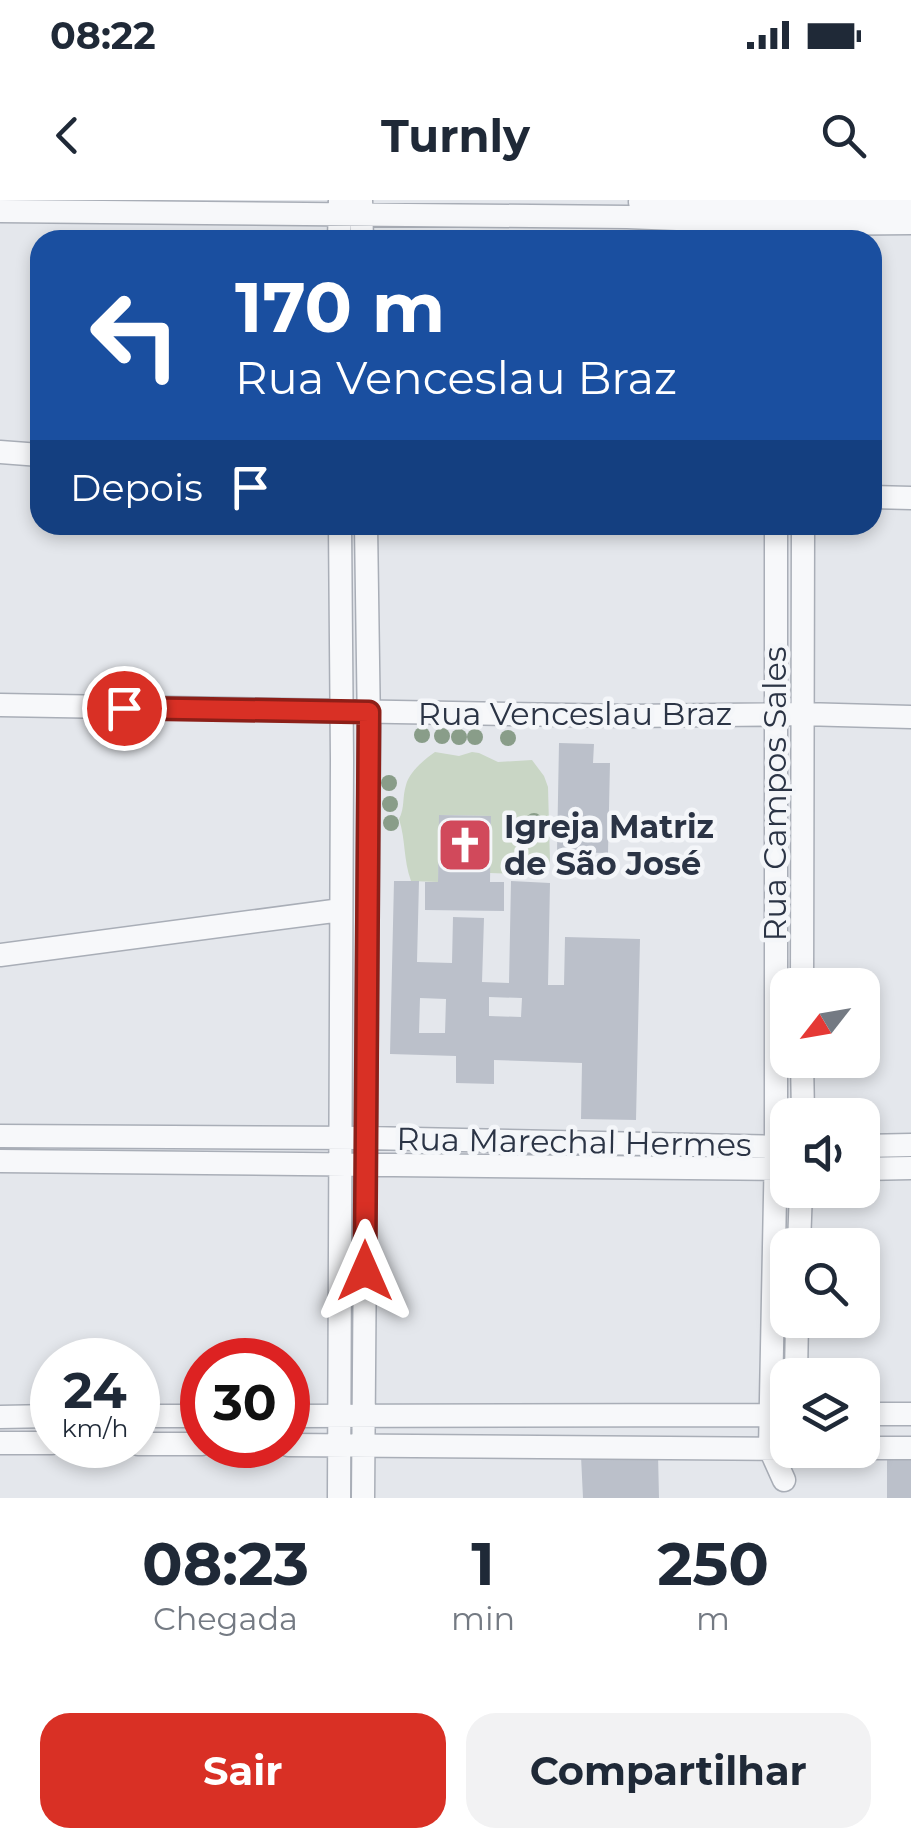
<!DOCTYPE html>
<html lang="pt">
<head>
<meta charset="utf-8">
<style>
	body { margin:0; font-family:Montserrat,sans-serif; background:#f2f2f3; color:#1f2937; height:100vh; display:flex; flex-direction:column; font-size:38px; white-space:nowrap }
	* { box-sizing:border-box; margin:0 }
	p { font-size:32px; color:#747a83 }
	.icon { flex:none; width:55px; height:55px; fill:none; stroke:currentColor; stroke-width:2; stroke-linecap:round; stroke-linejoin:round }
	.map { position:relative; height:1298px; overflow:hidden }
	.details { display:flex; flex-direction:column; background:#fff; flex:1 }
	.details>* { flex:none }
	.guide { position:absolute; left:30px; top:30px; width:852px; height:305px; border-radius:30px; box-shadow:0 5px 15px #0003; background:#1a4fa0; color:#fff; overflow:hidden }
	.needle { width:65px; rotate:239deg }
	.fabs { position:absolute; left:770px; top:768px; display:grid; gap:20px }
	.fabs a { display:grid; place-items:center; width:110px; height:110px; border-radius:20px; background:#fff; box-shadow:0 5px 15px #0003; font-size:50px }
	.speed { position:absolute; left:30px; top:1138px; display:flex; gap:20px; font-size:50px; font-weight:700; text-align:center }
	.speed>* { display:grid; place-content:center; width:130px; height:130px; border-radius:50%; background:#fff; box-shadow:0 5px 15px #0003; line-height:1 }
	.speed small { font-size:25px; font-weight:400 }
	.speed .limit { border:15px solid #d22; background:#fff; color:#111 }
	.pin { position:absolute; display:grid; place-items:center; width:85px; height:85px; color:#fff; margin:-42px; border:5px solid #fff; border-radius:50%; box-shadow:0 2px 10px #0007 }
	.me { position:absolute; width:110px; margin:-55px; rotate:0deg; stroke-linejoin:round; filter:drop-shadow(0 0 8px #0008) }
	.turn { display:flex; align-items:center; gap:35px; height:210px; padding:0 40px; font-size:45px }
	.turn .icon { width:130px; height:130px; stroke-width:2.5 }
	.turn b { display:block; font-size:70px; line-height:85px }
	.then { display:flex; align-items:center; height:95px; padding:0 40px; background:#0003; gap:20px; font-size:38px }
	.eta { display:flex; justify-content:space-evenly; align-items:center; height:170px; text-align:center }
	.eta b { font-size:60px; font-weight:700; line-height:70px }
	.action { display:flex; gap:20px; margin-top:auto; padding:20px 40px }
	.action a { flex:1; height:115px; border-radius:30px; background:#d93025; color:#fff; font-size:40px; font-weight:700; line-height:115px; text-align:center }
	.action a+a { background:#f2f2f3; color:#1f2937 }
	.status { display:flex; justify-content:space-between; align-items:center; height:70px; padding:0 50px; background:#fff; direction:ltr }
	.status svg { height:28px; fill:currentColor }
	header { display:flex; justify-content:space-between; align-items:center; height:130px; padding:0 40px; background:#fff; font-size:45px; font-weight:700 }
	.map>svg:first-child { display:block }
	.green { fill:#c9d6c5 }
	.building { fill:#bbc0ca; fill-rule:evenodd }
	.lines { fill:none; stroke-linecap:round; stroke-linejoin:round }
	.minor-casing { stroke:#a9aeb7; stroke-width:25 }
	.minor { stroke:#f7f8fa; stroke-width:22 }
	.tree { fill:#899d89 }
	.route-casing { stroke:#8d1f18; stroke-width:25 }
	.route { stroke:#d93025; stroke-width:18 }
	.labels { text-anchor:middle; stroke-width:9; stroke-linejoin:round; paint-order:stroke }
	.street-label { font-size:32px; fill:#2b3445; stroke:#f4f6f9 }
	.poi-label { font-size:32px; font-weight:bold; fill:#2b3445; stroke:#f4f6f9; text-anchor:start }
</style>
</head>
<body>
<div class="status"><b>08:22</b><svg viewBox="0 0 49 12"><path d="M0 12V9h3v3zM5 12V6h3v6zM10 12V3h3v9zM15 12V0h3v12zM26 1h20v11H26zM47 4h2v5h-2z"/></svg></div>
<header><svg class="icon" aria-label="back" viewBox="0 0 24 24"><path d="M15 5l-7 7 7 7"/></svg>Turnly<svg class="icon" aria-label="search" viewBox="0 0 24 24"><circle cx="10" cy="10" r="6"/><path d="M15 15l6 6"/></svg></header>
<div class="map">
<svg width="911" height="1298" viewBox="0 0 911 1298">
	<rect width="100%" height="100%" fill="#e4e7ec"/>
	<path class="green" d="M 435,552 L 459,556 L 472,552 L 479,553 L 498,562 L 532,560 L 544,576 L 548,587 L 550,662 L 548,668 L 542,675 L 490,673 L 491,616 L 440,615 L 438,682 L 411,681 C 403,658 406,641 399,619 C 405,607 402,598 406,585 C 409,572 425,559 435,552 Z"/>
	<path class="building" d="M 559,543 L 594,544 L 593,563 L 610,563 L 608,653 L 557,652 Z
		M 439,615 L 491,616 L 490,682 L 504,682 L 504,711 L 425,710 L 425,682 L 438,682 Z
		M 394,681 L 419,681 L 417,762 L 452,763 L 453,717 L 484,718 L 482,782 L 509,783 L 511,681 L 550,683 L 548,785 L 564,785 L 565,737 L 640,739 L 636,920 L 581,919 L 582,863 L 494,860 L 494,884 L 456,883 L 456,856 L 390,854 ZM 489,797 L 522,798 L 521,817 L 489,816 ZM 420,798 L 446,799 L 445,833 L 419,833 Z
		M 887,1250 L 911,1251 L 911,1298 L 887,1298 Z
		M 658,1254 L 659,1298 L 583,1298 L 581,1256 Z"/>
	<g class="lines">
		<g class="minor-casing">
			<path id="minor" d="M 361,0 L 362,40
				M 640,2 L 911,5
				M 0,11 L 627,17 L 804,24 L 911,23
				M 339,40 L 340,0
				M 0,252 L 40,255
				M 872,297 L 911,298
				M 776,325 L 776,946 L 770,1249 L 784,1280
				M 0,505 L 628,516 L 802,514 L 911,517
				M 0,755 L 341,710
				M 802,785 L 803,325
				M 802,860 L 803,915
				M 0,936 L 366,938 L 788,947
				M 862,946 L 911,945
				M 0,961 L 786,969
				M 862,969 L 911,968
				M 799,1045 L 801,990
				M 796,1175 L 797,1120
				M 862,1214 L 911,1214
				M 138,1216 L 202,1216
				M 288,1216 L 788,1215
				M 0,1217 L 52,1216
				M 0,1243 L 52,1243
				M 138,1244 L 202,1244
				M 288,1245 L 788,1249
				M 862,1248 L 911,1248
				M 339,1298 L 342,560 L 340,325
				M 363,1298 L 369,530 L 366,325"/>
		</g>
		<use href="#minor" class="minor"/>
	</g>
	<g class="tree">
		<circle cx="422" cy="535" r="8"/>
		<circle cx="442" cy="536" r="8"/>
		<circle cx="459" cy="537" r="8"/>
		<circle cx="475" cy="537" r="8"/>
		<circle cx="508" cy="538" r="8"/>
		<circle cx="389" cy="583" r="8"/>
		<circle cx="390" cy="604" r="8"/>
		<circle cx="534" cy="621" r="8"/>
		<circle cx="391" cy="623" r="8"/>
	</g>
	<g class="lines">
		<g class="route-casing">
			<path id="route" d="M 124,508 L 369,512 L 365,1071"/>
		</g>
		<use href="#route" class="route"/>
	</g>
	<defs>
		<g id="church-square" transform="scale(2.875)"><rect x="-9" y="-9" width="18" height="18" rx="4" fill="#d1495b" stroke="#f4f6f9"/><path d="M-1.2-6h2.4v3.5h3.3v2.4h-3.3V6h-2.4V-.1h-3.3v-2.4h3.3Z" fill="#fff"/></g>
	</defs>
	<g fill-rule="evenodd">
		<use href="#church-square" x="465" y="645"/>
	</g>
	<g class="labels">
		<g class="street-label">
			<text x="575" y="525">Rua Venceslau Braz</text>
			<text transform="translate(775 594) rotate(-90)" y="11">Rua Campos Sales</text>
			<text transform="translate(574 942) rotate(1)" y="11">Rua Marechal Hermes</text>
		</g>
		<g class="poi-label">
			<text x="504" y="638">Igreja Matriz<tspan x="504" dy="37">de São José</tspan></text>
		</g>
	</g>
</svg>
<div class="fabs">
<a><svg class="needle" viewBox="-14 -14 28 28"><path d="M0-13l5 13h-10z" fill="#e53935"/><path d="M0 13l5-13h-10z" fill="#747a83"/></svg></a>
<a><svg class="icon" aria-label="sound" viewBox="0 0 24 24"><path d="M4 9h4l5-4v14l-5-4H4zM17 9q2 3 0 6"/></svg></a>
<a><svg class="icon" aria-label="search" viewBox="0 0 24 24"><circle cx="10" cy="10" r="6"/><path d="M15 15l6 6"/></svg></a>
<a><svg class="icon" aria-label="layers" viewBox="0 0 24 24"><path d="M12 4l9 5-9 5-9-5zM3 14l9 5 9-5"/></svg></a>
</div>
<div class="speed"><div>24<small>km/h</small></div><div class="limit">30</div></div>
<div class="pin" style="left:124px;top:508px;background:#d93025"><svg class="icon" aria-label="arrive" viewBox="0 0 24 24"><path d="M6 21V4h12l-3 4 3 4H6"/></svg></div>
<svg class="me" style="left:365px;top:1071px" viewBox="-20 -20 40 40"><path d="M0-17L14 15 0 8-14 15z" fill="#d93025" stroke="#fff" stroke-width="4"/></svg>
<div class="guide">
<div class="turn"><svg class="icon" aria-label="left" viewBox="0 0 24 24"><path d="M17 20v-9H6M10 6l-5 5 5 5"/></svg><div><b>170 m</b>Rua Venceslau Braz</div></div>
<div class="then">Depois<svg class="icon" aria-label="arrive" viewBox="0 0 24 24"><path d="M6 21V4h12l-3 4 3 4H6"/></svg></div>
</div>
</div>
<section class="details">
<div class="eta">
<div><b>08:23</b><p>Chegada</p></div>
<div><b>1</b><p>min</p></div>
<div><b>250</b><p>m</p></div>
</div>
<div class="action"><a>Sair</a><a>Compartilhar</a></div>
</section>
</body>
</html>
